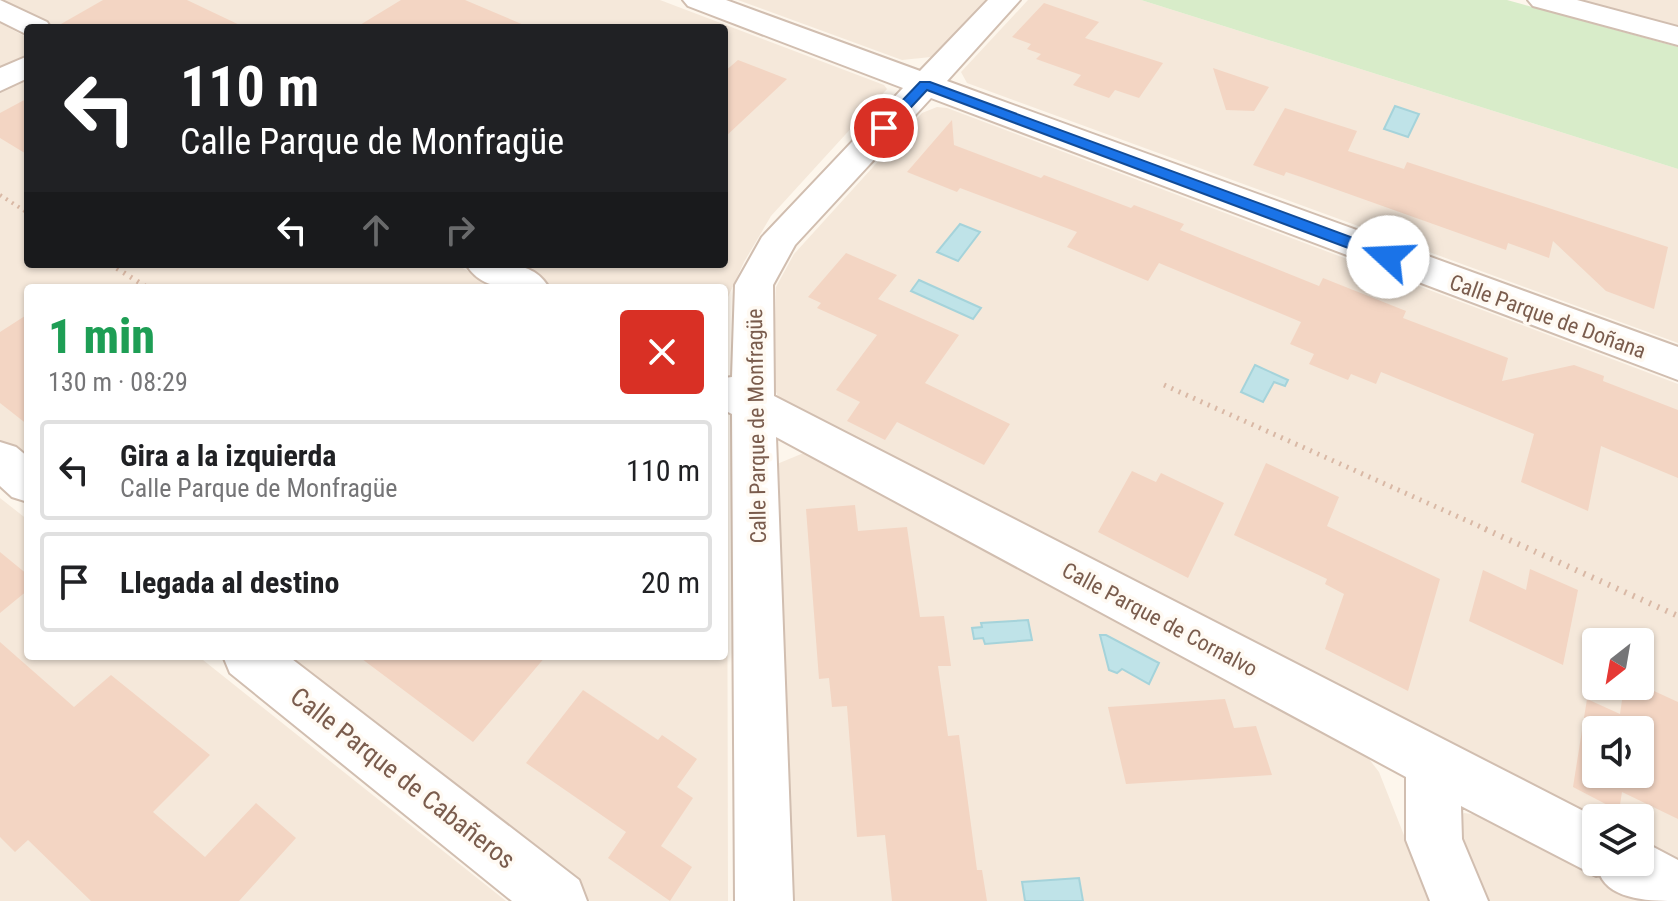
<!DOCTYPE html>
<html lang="es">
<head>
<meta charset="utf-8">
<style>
	body { margin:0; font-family:"Roboto Condensed",sans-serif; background:#f6f6f6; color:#202124; height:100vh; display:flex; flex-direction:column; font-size:30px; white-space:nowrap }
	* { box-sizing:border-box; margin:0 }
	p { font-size:26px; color:#757577 }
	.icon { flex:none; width:44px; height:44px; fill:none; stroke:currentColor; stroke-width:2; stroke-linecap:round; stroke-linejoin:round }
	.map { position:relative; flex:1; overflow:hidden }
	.drawer { position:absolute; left:24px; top:284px; width:704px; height:376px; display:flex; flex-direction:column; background:#fff; border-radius:8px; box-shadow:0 2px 6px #0004 }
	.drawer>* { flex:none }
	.hud { position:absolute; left:24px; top:24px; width:704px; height:244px; border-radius:8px; box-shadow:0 2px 6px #0004; background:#202124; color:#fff; overflow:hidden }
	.needle { width:52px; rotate:211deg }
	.controls { position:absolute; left:1582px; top:628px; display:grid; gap:16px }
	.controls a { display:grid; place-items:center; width:72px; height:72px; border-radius:8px; background:#fff; box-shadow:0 2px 6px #0004; font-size:40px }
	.pin { position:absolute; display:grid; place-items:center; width:68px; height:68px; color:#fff; margin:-34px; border:4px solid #fff; border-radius:50%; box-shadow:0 2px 8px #0007 }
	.me { position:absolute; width:88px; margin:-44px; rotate:290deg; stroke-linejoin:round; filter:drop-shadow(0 0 6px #0008) }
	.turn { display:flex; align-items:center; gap:28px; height:168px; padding:0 24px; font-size:36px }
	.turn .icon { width:104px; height:104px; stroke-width:2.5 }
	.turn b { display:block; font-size:56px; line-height:68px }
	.lanes { display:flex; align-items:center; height:76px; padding:0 24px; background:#0003; justify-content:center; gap:40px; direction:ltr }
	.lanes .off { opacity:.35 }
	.round { display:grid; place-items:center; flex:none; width:84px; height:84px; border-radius:8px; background:#f6f6f6 }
	.overview { display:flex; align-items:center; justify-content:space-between; height:136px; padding:0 24px }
	h1 { font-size:48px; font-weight:800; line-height:60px; color:#1e9e55 }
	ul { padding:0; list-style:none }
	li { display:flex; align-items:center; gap:24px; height:100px; margin:0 16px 12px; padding:0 8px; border:4px solid #e0e0e0; border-radius:8px }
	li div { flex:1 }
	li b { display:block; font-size:30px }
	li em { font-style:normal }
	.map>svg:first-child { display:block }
	.residential { fill:#f5e8da; fill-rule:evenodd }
	.green { fill:#d8ecc9 }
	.water { fill:#bfe3e8; stroke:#a5d3da; stroke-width:2 }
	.building { fill:#f3d5c3; fill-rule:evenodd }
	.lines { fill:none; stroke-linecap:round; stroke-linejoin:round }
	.minor-casing { stroke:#d1beb0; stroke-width:4 }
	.path-far2 { stroke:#d9b8a5; stroke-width:4; stroke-dasharray:2 5; stroke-linecap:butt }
	.path-far1 { stroke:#d9b8a5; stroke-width:5; stroke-dasharray:2 6; stroke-linecap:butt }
	.path { stroke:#d9b8a5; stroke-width:6; stroke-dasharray:2 7; stroke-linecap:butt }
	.minor { fill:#fff; fill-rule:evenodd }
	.route { fill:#1a73e8; stroke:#114b97; stroke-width:2 }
	.labels { text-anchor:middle; stroke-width:7; stroke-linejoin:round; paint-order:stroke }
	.street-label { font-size:22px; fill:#7a5c4d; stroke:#fffaf3 }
	.near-street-label { font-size:26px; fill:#7a5c4d; stroke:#fffaf3 }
</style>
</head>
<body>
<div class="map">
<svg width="1678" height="901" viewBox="0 0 1678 901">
	<rect width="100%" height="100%" fill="#fdf6ec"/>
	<path class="residential" d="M 2,0 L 660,0 L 884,85 L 887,89 L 771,216 L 744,262 L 728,297 L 724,316 L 724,288 L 556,288 L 510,264 L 724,264 L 724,28 L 56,28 Z
		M 738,0 L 987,0 L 931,57 L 902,60 Z
		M 1028,0 L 1141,0 L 1678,169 L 1678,343 L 967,83 L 961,72 Z
		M 1579,0 L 1678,0 L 1678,26 Z
		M 0,23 L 28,38 L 28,55 L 0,72 Z
		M 28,71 L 28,264 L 455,264 L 500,288 L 28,288 L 28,464 L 0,440 L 0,87 Z
		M 937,107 L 947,108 L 1678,384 L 1678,873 L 1640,854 L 1640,818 L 1596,818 L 782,407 L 773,384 L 776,287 L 794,254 L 922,113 ZM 1596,642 L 1640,642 L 1640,686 L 1596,686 ZM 1596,730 L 1640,730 L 1640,774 L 1596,774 Z
		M 724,422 L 727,427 L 728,901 L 590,901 L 275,656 L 724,656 Z
		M 806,452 L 1359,746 L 1379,772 L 1430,901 L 793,901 L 777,464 Z
		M 0,498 L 28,520 L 28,656 L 198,656 L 506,901 L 0,901 Z
		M 1464,813 L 1486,816 L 1644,901 L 1478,901 L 1452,822 Z"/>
	<path class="green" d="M 1141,0 L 1507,0 L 1678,47 L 1678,169 Z"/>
	<path class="water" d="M 1395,106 L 1419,114 L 1408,137 L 1384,129 Z
		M 960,224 L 980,232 L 958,261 L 937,252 Z
		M 919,280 L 981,308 L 973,319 L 911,291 Z
		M 1255,365 L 1288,380 L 1285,386 L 1274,382 L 1263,402 L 1241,392 Z
		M 1028,620 L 1032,640 L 985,644 L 983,638 L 974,639 L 972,628 L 982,627 L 981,623 Z
		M 1100,635 L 1106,635 L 1159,663 L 1149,684 L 1122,669 L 1117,673 L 1109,670 Z
		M 1079,878 L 1083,901 L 1025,901 L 1022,882 Z"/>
	<path class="building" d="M 103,0 L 187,0 L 246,28 L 54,28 Z
		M 401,0 L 465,0 L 531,28 L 355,28 Z
		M 1044,3 L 1099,22 L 1085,38 L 1163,63 L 1139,98 L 1115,90 L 1109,98 L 1073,85 L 1081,75 L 1036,59 L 1041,54 L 1027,49 L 1031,44 L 1012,37 Z
		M 738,60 L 787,79 L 724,138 L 724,72 Z
		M 1213,68 L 1269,87 L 1254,111 L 1226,110 Z
		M 28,98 L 28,155 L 0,138 L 0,113 Z
		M 1285,108 L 1357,131 L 1348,151 L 1404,169 L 1407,162 L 1668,247 L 1654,309 L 1606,291 L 1553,241 L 1549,258 L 1508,243 L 1506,250 L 1304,178 L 1286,172 L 1284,176 L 1253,165 Z
		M 952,120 L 954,145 L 1041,178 L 1044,175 L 1131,208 L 1134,205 L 1184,224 L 1180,230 L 1319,286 L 1323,278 L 1406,311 L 1403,318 L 1508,358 L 1502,381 L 1574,365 L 1604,376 L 1603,381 L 1678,410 L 1678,478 L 1601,446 L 1588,511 L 1521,482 L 1534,434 L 1381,372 L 1376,384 L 1351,374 L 1348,380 L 1309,364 L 1314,354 L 1290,344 L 1301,322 L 1159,263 L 1148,281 L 1067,247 L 1077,232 L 960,188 L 957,192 L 907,172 Z
		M 846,253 L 897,275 L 878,299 L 959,335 L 925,383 L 1010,424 L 984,465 L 897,422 L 885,440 L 847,421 L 860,402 L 836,390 L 877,335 L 817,308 L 821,303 L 808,297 Z
		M 28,314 L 28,425 L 0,403 L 0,332 Z
		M 1266,463 L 1339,497 L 1327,526 L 1440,579 L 1408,691 L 1325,649 L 1344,594 L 1325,584 L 1327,579 L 1234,535 Z
		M 1132,471 L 1156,482 L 1161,473 L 1224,503 L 1188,578 L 1098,532 Z
		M 855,505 L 858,531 L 907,527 L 920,617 L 944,616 L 951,666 L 938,666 L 948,736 L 959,735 L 977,870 L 982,870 L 987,901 L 892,901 L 885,835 L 857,837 L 847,706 L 832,707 L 829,678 L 819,679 L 806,509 Z
		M 0,552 L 28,575 L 28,590 L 0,613 Z
		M 1530,569 L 1578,590 L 1563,665 L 1469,621 L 1483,570 L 1526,590 Z
		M 0,642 L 74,707 L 111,675 L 210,755 L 153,812 L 205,857 L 256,803 L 296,838 L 239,901 L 91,901 L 28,840 L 15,852 L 0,837 Z
		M 358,656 L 546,656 L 473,742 Z
		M 1624,686 L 1643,686 L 1678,702 L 1678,819 L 1622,792 L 1619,811 L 1573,787 L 1587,699 L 1620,714 ZM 1596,730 L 1640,730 L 1640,774 L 1596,774 Z
		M 583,690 L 658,740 L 662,735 L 697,759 L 677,787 L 693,798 L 661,846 L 692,867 L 670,901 L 608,858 L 626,832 L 526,763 Z
		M 1225,699 L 1234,728 L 1256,726 L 1272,775 L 1126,784 L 1108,707 Z"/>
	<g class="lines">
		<g class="minor-casing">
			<path id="minor" d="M 0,0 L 47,22 L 51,28 L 28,28 L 28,35 L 0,21 Z
				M 683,0 L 726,0 L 920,71 L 988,0 L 1020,0 L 947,81 L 1678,347 L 1678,380 L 931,98 L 795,245 L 773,285 L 774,396 L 1597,818 L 1596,862 L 1640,862 L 1640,840 L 1678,860 L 1678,901 C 1654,901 1611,901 1600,875 L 1596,876 L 1461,806 L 1462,839 L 1488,901 L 1430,901 L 1406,840 L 1406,777 L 776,437 L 793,901 L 735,901 L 732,414 L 724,410 L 724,378 L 732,377 L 735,285 L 762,237 L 903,88 L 688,6 Z
				M 1528,0 L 1577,0 L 1678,27 L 1678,45 L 1533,6 Z
				M 28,56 L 28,78 L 0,91 L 0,68 Z
				M 466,264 C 495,264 533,258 549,288 C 520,288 483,294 466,264 Z
				M 0,442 L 16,447 L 28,457 L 28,502 L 12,497 L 0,486 Z
				M 223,656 L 288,656 L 579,880 L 587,901 L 512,901 L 230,673 Z"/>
		</g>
		<path class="path-far2" d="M 0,195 L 28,213"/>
		<path class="path-far1" d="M 110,264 L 148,288
			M 1164,385 L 1490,531"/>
		<path class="path" d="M 1485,529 L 1678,616"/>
		<use href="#minor" class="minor"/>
	</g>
	<path class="route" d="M 920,82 L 930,82 L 1394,253 L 1396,257 L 1388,262 L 1383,261 L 927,90 L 889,131 L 879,131 L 879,125 Z"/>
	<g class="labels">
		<g class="street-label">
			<text transform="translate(1548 316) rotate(20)" y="8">Calle Parque de Doñana</text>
			<text transform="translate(756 426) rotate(-91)" y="8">Calle Parque de Monfragüe</text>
			<text transform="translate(1160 619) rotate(28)" y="8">Calle Parque de Cornalvo</text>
		</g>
		<g class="near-street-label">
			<text transform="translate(403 778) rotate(38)" y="9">Calle Parque de Cabañeros</text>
		</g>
	</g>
</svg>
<div class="controls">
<a><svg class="needle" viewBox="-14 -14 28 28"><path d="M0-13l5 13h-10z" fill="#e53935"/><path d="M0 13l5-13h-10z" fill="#757577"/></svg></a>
<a><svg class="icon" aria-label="sound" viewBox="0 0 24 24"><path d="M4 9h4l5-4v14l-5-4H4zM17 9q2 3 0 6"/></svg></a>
<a><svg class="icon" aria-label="layers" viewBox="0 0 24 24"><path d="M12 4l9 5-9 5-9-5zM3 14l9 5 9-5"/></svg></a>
</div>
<div class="pin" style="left:884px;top:128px;background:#d93025"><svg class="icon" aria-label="arrive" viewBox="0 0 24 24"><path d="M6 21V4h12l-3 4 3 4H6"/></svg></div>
<svg class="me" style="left:1388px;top:257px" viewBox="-20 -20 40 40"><circle r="19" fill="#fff"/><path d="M0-13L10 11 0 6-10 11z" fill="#1a73e8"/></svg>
<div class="hud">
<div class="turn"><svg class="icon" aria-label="left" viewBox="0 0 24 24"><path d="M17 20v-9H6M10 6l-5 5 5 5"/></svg><div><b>110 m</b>Calle Parque de Monfragüe</div></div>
<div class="lanes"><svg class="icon" aria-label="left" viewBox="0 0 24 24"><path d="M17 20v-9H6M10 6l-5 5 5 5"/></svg><svg class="icon off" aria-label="ahead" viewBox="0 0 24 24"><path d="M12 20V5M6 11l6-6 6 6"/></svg><svg class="icon off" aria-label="right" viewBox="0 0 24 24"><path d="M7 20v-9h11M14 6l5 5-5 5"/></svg></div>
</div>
<section class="drawer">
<div class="overview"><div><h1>1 min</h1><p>130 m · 08:29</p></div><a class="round" style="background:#d93025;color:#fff"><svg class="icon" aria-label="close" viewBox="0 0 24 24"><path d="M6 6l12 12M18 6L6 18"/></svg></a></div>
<ul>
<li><svg class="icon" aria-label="left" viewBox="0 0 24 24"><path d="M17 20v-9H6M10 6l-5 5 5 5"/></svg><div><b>Gira a la izquierda</b><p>Calle Parque de Monfragüe</p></div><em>110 m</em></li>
<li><svg class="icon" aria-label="arrive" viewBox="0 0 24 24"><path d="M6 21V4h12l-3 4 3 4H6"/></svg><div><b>Llegada al destino</b></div><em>20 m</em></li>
</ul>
</section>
</div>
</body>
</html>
